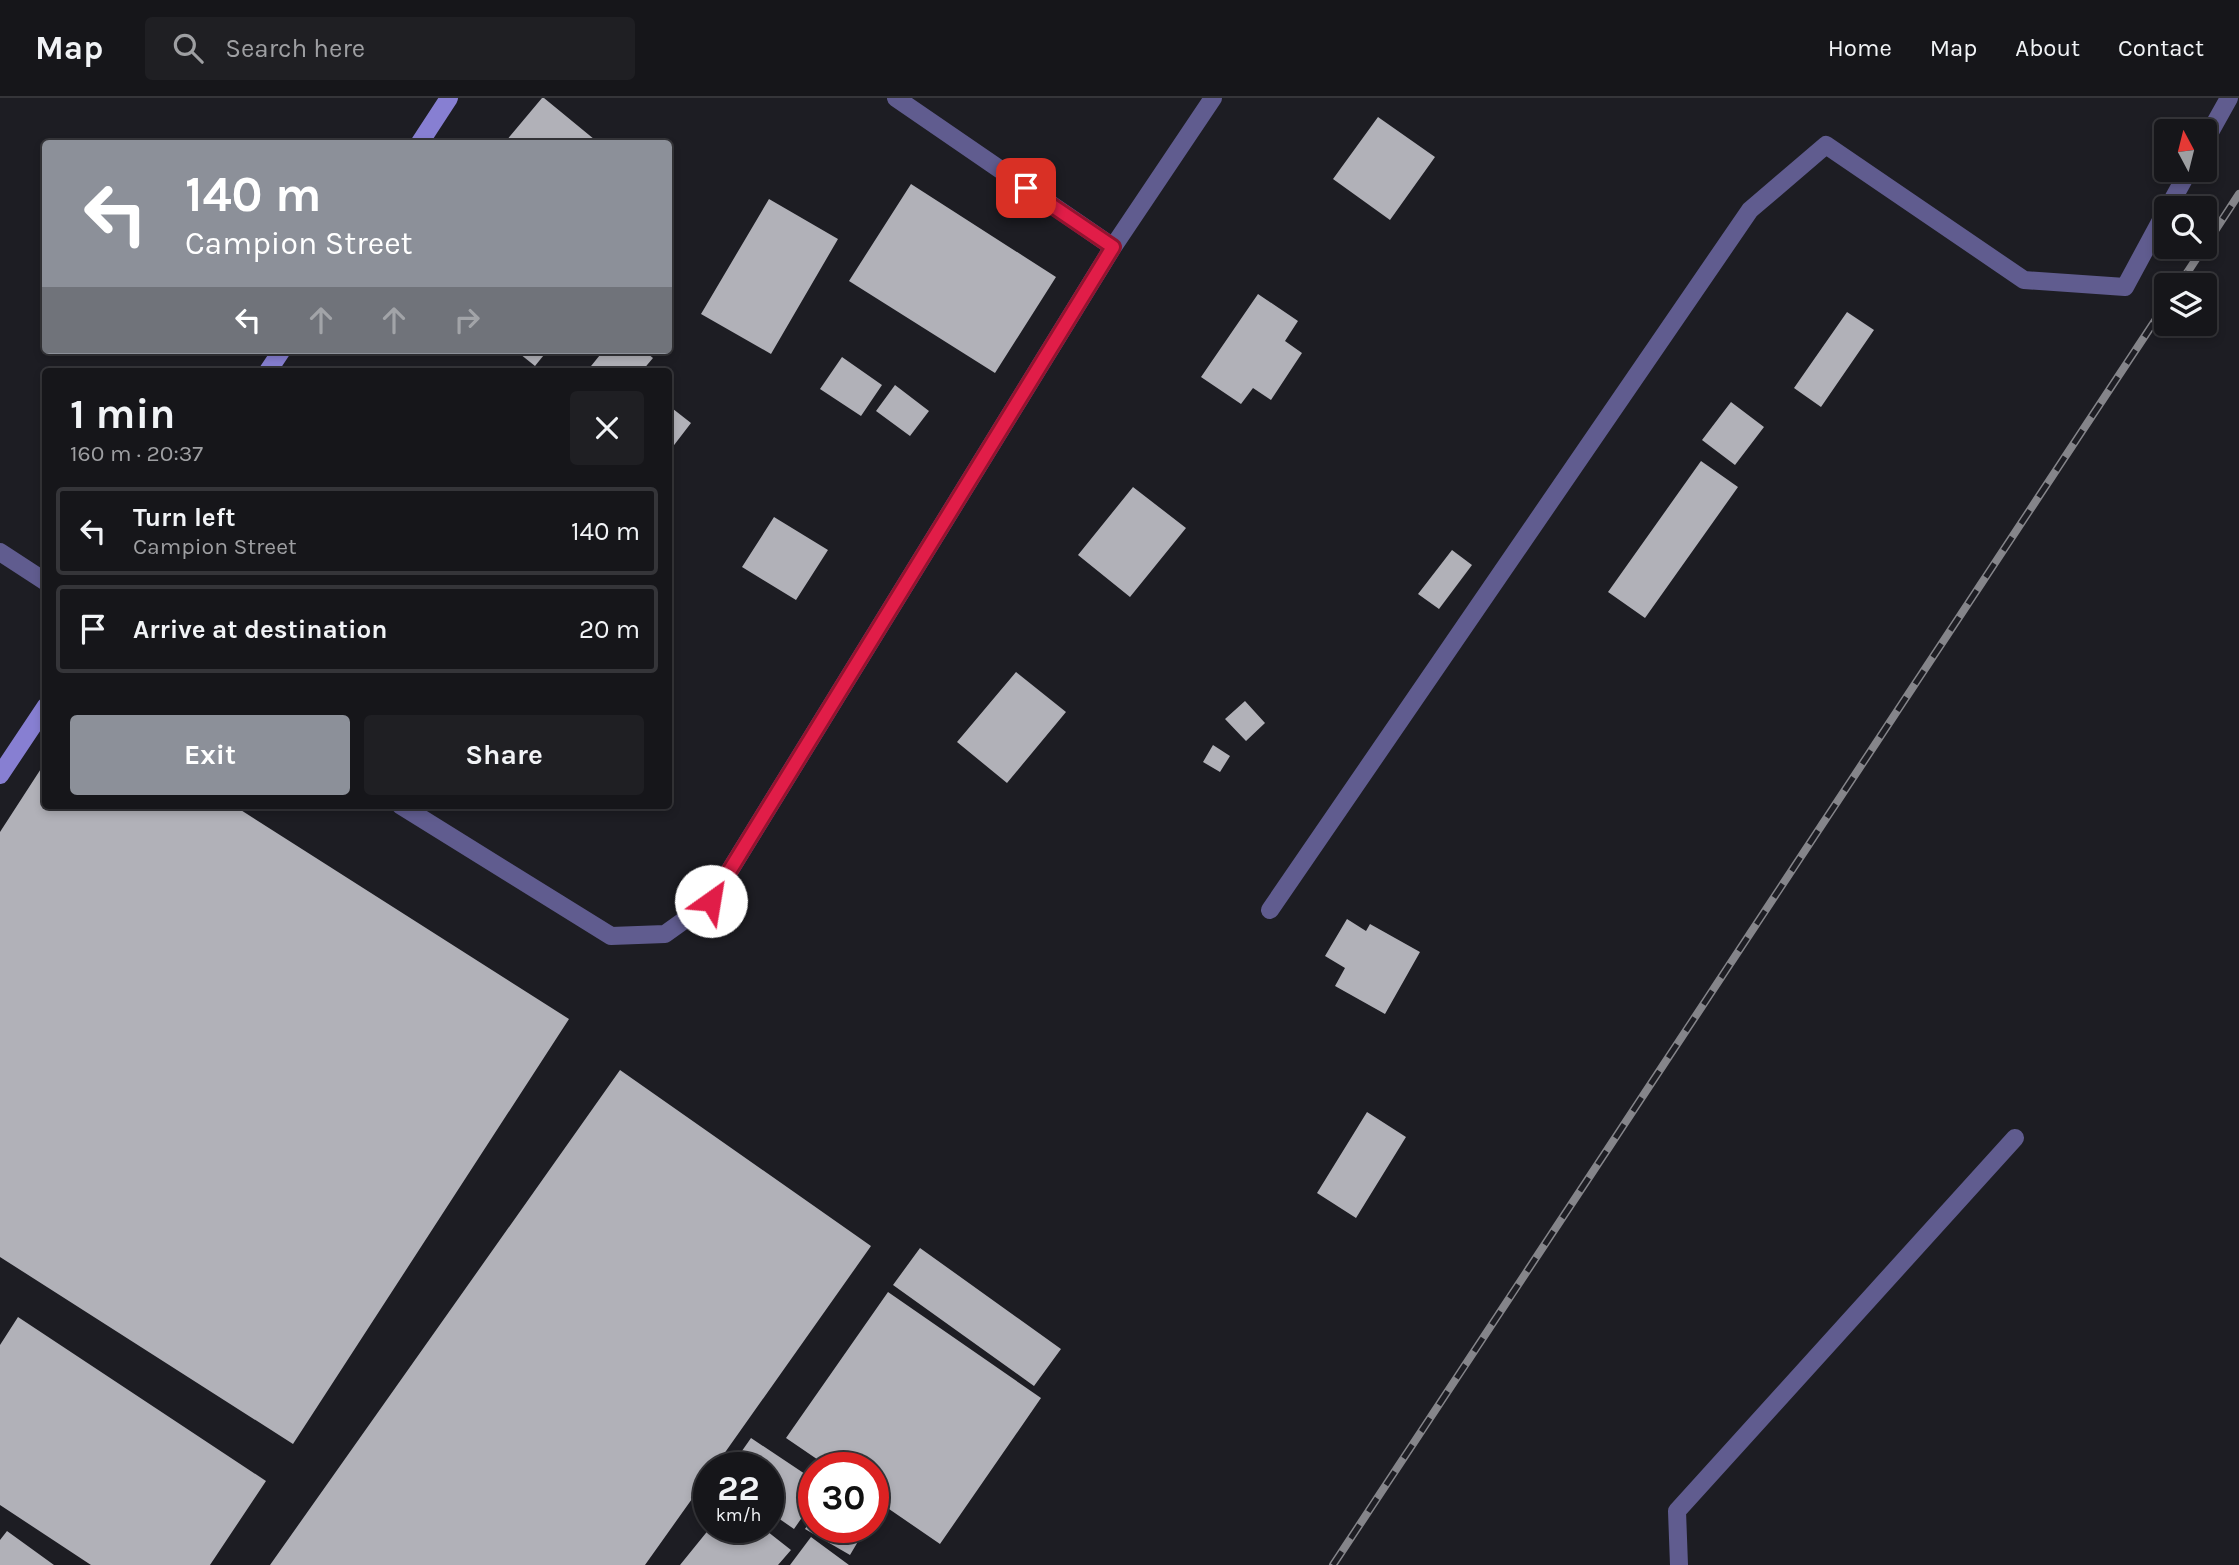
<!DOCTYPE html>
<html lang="en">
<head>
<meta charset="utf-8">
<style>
	body { margin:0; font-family:Karla,sans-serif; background:#1f1f23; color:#f1f3f6; height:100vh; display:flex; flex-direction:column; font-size:26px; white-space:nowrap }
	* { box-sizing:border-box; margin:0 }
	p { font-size:23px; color:#9e9fa2 }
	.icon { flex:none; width:38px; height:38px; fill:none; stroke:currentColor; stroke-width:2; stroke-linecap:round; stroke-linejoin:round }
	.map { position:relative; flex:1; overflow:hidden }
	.panel { position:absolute; left:42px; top:270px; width:630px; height:441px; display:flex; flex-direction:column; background:#16161a; border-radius:7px; box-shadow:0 4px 10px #0003,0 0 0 2px #353539 }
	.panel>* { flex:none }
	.guide { position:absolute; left:42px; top:42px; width:630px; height:214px; border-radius:7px; box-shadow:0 4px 10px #0003,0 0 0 2px #353539; background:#8c9099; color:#fff; overflow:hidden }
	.needle { width:46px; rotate:353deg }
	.controls { position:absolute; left:2154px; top:21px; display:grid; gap:14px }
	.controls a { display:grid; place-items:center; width:63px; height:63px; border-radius:7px; background:#16161a; box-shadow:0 4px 10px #0003,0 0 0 2px #353539; font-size:35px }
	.speed { position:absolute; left:693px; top:1354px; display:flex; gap:14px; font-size:35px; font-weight:700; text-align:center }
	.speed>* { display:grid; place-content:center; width:91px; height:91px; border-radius:50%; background:#16161a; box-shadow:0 4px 10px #0003,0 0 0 2px #353539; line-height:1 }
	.speed small { font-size:18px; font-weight:400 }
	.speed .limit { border:10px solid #d22; background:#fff; color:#111 }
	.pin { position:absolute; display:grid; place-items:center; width:60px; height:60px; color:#fff; margin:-30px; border-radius:14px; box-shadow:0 4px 10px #0006 }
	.me { position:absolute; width:77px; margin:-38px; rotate:32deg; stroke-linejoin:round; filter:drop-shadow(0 0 5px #0008) }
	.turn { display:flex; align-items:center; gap:24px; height:147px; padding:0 28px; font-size:32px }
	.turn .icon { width:91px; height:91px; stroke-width:2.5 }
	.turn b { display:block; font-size:49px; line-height:60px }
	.lanes { display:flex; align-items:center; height:66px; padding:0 28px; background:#0003; justify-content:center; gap:35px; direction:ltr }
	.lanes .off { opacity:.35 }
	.round { display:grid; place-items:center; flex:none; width:74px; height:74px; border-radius:7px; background:#1f1f23 }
	.head { display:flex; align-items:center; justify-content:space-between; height:119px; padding:0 28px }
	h1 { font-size:42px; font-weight:700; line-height:52px }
	.cta { display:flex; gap:14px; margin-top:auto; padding:14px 28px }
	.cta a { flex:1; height:80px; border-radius:7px; background:#8c9099; color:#fff; font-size:28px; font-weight:700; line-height:80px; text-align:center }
	.cta a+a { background:#1f1f23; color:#f1f3f6 }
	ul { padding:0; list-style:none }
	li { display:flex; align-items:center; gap:21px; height:88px; margin:0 14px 10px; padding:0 14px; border:4px solid #353539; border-radius:7px }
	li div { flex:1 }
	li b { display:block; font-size:26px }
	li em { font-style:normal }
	header { display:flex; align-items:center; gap:42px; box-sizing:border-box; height:98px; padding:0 35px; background:#16161a; border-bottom:2px solid #353539 }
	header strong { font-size:33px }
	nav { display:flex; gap:38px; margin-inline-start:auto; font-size:24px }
	.search { width:490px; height:63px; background:#1f1f23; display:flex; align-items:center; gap:18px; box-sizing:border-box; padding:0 24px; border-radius:7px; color:#9e9fa2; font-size:26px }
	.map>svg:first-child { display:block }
	.building { fill:#b1b1b8 }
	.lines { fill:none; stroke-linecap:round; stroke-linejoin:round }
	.lane { stroke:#605c8f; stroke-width:18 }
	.street { stroke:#605c8f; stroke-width:18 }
	.secondary { stroke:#877fd2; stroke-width:18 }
	.rail-casing { stroke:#85858a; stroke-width:8 }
	.rail { stroke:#1d1d23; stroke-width:5; stroke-dasharray:16; stroke-linecap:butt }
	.route-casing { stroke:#92132f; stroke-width:18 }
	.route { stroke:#e11d48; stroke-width:12 }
</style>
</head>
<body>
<header>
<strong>Map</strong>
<div class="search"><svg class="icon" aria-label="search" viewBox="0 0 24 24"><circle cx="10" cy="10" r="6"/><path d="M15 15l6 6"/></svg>Search here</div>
<nav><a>Home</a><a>Map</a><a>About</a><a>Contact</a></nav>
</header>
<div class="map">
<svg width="2239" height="1467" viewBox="0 0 2239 1467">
	<rect width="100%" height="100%" fill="#1d1d23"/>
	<path class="building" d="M 542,0 L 544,0 L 600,46 L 508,46 L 506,43 Z
		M 1378,19 L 1435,59 L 1390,122 L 1333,81 Z
		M 911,86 L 1056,179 L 995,275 L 849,183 Z
		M 769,101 L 838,141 L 771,256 L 701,216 Z
		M 1258,196 L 1298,223 L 1285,243 L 1302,255 L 1271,302 L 1253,290 L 1241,306 L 1201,279 Z
		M 1847,214 L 1874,232 L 1821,309 L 1794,290 Z
		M 515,252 L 548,252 L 535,268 Z
		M 604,252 L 643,252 L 653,260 L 642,273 L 587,273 Z
		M 842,259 L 882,287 L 861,318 L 820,291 Z
		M 895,287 L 929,313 L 910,338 L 876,313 Z
		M 1731,304 L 1764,329 L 1735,367 L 1702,342 Z
		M 668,307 L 691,325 L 668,355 Z
		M 1701,363 L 1738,389 L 1645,520 L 1608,494 Z
		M 1133,389 L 1186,430 L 1130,499 L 1078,457 Z
		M 774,419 L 828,452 L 796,502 L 742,469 Z
		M 1452,452 L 1472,467 L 1439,511 L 1418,496 Z
		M 1016,574 L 1066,614 L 1007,685 L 957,644 Z
		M 1245,603 L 1265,625 L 1246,643 L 1225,621 Z
		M 1213,647 L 1230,658 L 1220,674 L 1203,664 Z
		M 46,663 L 46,707 L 233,707 L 569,921 L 293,1346 L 0,1159 L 0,734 Z
		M 1347,821 L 1366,833 L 1370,826 L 1420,854 L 1385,916 L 1335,888 L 1345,870 L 1325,858 Z
		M 620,972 L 871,1148 L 714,1370 L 709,1370 L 709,1377 L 645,1467 L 270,1467 Z
		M 1367,1014 L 1406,1039 L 1356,1120 L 1317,1095 Z
		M 920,1150 L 1061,1251 L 1034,1288 L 893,1187 Z
		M 888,1194 L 1041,1300 L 940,1446 L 873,1400 L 873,1370 L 830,1370 L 786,1340 Z
		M 18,1219 L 266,1383 L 210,1467 L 91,1467 L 0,1407 L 0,1247 Z
		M 751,1340 L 814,1382 L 814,1402 L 794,1431 L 768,1413 L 768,1370 L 730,1370 Z
		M 814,1417 L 814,1430 L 866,1430 L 850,1457 L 805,1431 Z
		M 710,1430 L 763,1430 L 791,1452 L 778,1467 L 680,1467 Z
		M 7,1433 L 54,1467 L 0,1467 L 0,1442 Z
		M 811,1439 L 849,1467 L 790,1467 Z"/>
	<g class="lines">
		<path class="lane" d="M 2205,43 L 2229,0
			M 2168,110 L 2189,72
			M 1270,812 L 1750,112 L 1826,47 L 2024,182 L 2125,189 L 2166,113"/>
		<path class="street" d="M 896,0 L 1113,149
			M 0,454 L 46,484
			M 400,707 L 611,838 L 665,836 L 711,803 L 1113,149 L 1213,0
			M 1679,1467 L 1677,1413 L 2015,1040"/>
		<path class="secondary" d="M 419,46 L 449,0
			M 268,273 L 282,252
			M 0,677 L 46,608"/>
		<g class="rail-casing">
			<path id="rail" d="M 2205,148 L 2239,96
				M 2179,187 L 2204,149
				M 1333,1467 L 2166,206"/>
		</g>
		<use href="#rail" class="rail"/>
	</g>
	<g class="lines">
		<g class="route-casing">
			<path id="route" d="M 711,803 L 1113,149 L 1026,90"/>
		</g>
		<use href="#route" class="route"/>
	</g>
</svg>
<div class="controls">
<a><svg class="needle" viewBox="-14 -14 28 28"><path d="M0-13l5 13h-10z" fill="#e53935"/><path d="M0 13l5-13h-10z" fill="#9e9fa2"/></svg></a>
<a><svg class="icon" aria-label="search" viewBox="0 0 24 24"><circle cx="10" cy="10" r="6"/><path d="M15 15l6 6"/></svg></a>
<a><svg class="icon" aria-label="layers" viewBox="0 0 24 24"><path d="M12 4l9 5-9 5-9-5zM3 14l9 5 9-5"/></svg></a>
</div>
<div class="speed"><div>22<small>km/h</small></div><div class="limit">30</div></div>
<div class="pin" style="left:1026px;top:90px;background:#d93025"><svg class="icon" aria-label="arrive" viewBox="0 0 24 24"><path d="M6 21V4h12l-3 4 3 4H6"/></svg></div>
<svg class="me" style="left:711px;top:803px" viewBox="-20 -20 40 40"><circle r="19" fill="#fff"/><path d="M0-13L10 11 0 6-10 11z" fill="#e11d48"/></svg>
<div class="guide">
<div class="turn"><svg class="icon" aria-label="left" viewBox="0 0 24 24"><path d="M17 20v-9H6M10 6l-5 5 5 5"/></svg><div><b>140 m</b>Campion Street</div></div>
<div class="lanes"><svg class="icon" aria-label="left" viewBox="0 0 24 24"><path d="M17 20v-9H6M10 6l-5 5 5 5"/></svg><svg class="icon off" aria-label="ahead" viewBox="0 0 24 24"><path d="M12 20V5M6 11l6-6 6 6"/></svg><svg class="icon off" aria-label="ahead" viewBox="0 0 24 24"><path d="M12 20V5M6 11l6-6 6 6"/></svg><svg class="icon off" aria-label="right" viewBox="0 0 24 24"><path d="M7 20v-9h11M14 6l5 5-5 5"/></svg></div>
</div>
<section class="panel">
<div class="head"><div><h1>1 min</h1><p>160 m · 20:37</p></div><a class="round"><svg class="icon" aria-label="close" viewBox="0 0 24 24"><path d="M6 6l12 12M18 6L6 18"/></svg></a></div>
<ul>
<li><svg class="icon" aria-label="left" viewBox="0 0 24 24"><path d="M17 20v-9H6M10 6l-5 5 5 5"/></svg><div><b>Turn left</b><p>Campion Street</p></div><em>140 m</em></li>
<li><svg class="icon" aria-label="arrive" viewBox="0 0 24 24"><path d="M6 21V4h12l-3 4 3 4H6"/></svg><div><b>Arrive at destination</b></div><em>20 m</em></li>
</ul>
<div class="cta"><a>Exit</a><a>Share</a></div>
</section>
</div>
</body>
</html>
